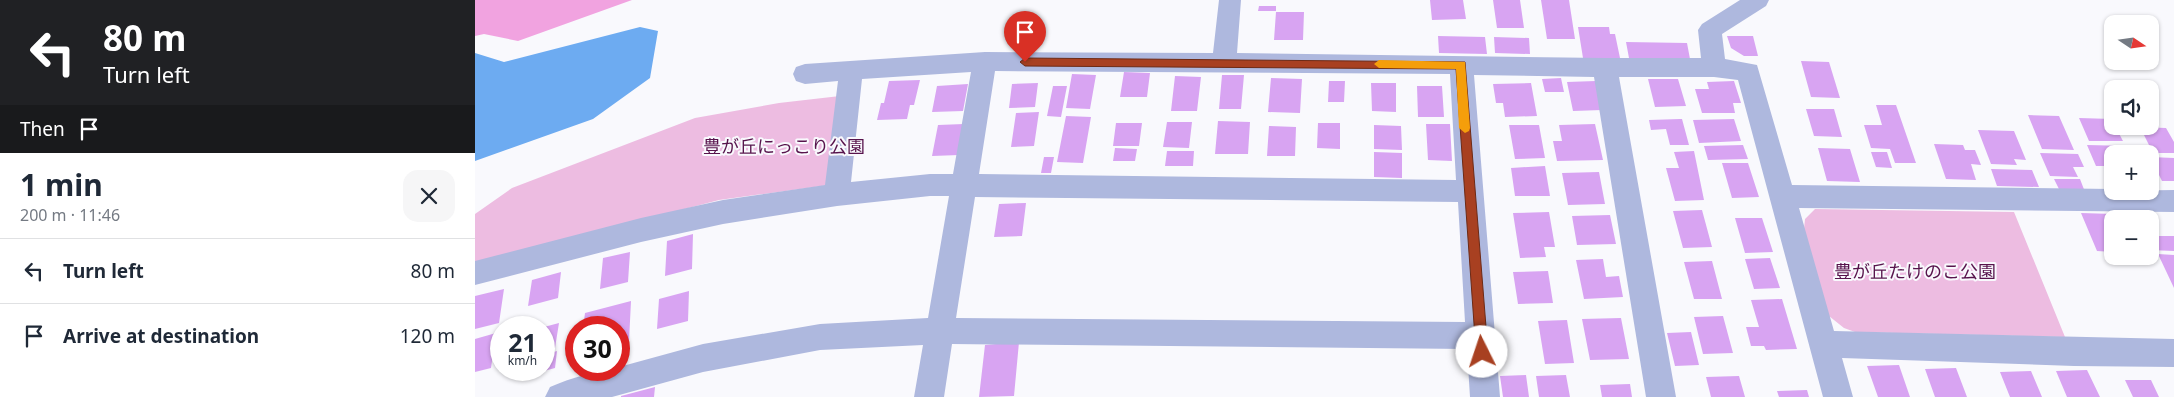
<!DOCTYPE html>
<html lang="en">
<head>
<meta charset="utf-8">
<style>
	body { margin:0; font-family:"Noto Sans","Noto Sans JP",sans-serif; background:#f6f6f7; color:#1f2937; height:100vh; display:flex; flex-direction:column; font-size:19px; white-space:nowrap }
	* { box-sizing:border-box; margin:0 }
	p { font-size:16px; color:#747a83 }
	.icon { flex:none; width:28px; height:28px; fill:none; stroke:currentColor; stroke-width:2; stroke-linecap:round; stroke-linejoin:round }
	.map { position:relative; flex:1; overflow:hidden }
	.sheet { display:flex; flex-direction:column; background:#fff; width:475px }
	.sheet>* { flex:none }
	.banner { background:#202124; color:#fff; overflow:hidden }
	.needle { width:32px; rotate:103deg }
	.fabs { position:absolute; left:1629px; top:15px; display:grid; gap:10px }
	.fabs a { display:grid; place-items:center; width:55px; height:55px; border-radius:10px; background:#fff; box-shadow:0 1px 4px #0004; font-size:25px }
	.speed { position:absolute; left:15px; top:316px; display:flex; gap:10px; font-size:25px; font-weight:700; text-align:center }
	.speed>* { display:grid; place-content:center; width:65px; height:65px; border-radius:50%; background:#fff; box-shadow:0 1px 4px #0004; line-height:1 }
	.speed small { font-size:12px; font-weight:400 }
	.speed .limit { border:8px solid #d22; background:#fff; color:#111 }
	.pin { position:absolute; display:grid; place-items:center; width:42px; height:42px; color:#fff; margin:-51px -21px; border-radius:50% 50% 50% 0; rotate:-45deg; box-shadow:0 0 5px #0007 }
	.pin .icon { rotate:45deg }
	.me { position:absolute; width:55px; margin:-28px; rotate:356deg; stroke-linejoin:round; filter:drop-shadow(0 0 4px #0008) }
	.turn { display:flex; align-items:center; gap:18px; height:105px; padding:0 20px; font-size:22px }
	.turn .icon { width:65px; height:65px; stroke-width:2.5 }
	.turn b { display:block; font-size:35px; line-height:42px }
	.then { display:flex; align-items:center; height:48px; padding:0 20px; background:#0003; gap:10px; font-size:19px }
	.round { display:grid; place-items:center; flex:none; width:52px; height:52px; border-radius:15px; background:#f6f6f7 }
	.head { display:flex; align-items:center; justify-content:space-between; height:85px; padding:0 20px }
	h1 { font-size:30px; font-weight:700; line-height:38px }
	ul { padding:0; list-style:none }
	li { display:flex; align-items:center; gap:15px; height:65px; padding:0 20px; border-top:1px solid #e0e1e3 }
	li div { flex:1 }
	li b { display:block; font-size:19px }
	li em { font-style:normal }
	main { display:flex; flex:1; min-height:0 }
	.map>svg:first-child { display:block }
	.green { fill:#edbce1 }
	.forest { fill:#f1a3e0 }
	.water { fill:#6dabf1 }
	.building { fill:#d8a4f2 }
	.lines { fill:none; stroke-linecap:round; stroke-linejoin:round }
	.street { fill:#aeb8de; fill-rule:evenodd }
	.route { fill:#a84021; stroke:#6d2a15 }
	.slow { fill:#f59e0b }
	.labels { text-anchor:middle; stroke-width:4; stroke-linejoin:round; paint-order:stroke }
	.park-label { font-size:18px; fill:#57134c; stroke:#f9f9fd }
</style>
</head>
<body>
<main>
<section class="sheet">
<div class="banner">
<div class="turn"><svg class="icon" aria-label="left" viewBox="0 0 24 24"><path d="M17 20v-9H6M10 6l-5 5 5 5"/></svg><div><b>80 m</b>Turn left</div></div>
<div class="then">Then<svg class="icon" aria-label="arrive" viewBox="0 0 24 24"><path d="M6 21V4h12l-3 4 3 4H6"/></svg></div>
</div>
<div class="head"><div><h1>1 min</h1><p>200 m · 11:46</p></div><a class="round"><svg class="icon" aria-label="close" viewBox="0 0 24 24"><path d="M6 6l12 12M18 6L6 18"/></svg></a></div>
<ul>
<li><svg class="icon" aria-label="left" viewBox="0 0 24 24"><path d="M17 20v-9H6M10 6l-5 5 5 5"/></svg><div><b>Turn left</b></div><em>80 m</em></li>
<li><svg class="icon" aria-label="arrive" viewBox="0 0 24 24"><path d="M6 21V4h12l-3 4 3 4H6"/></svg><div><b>Arrive at destination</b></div><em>120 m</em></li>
</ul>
</section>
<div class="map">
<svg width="1699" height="397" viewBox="0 0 1699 397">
	<rect width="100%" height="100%" fill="#f9f9fd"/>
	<path class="green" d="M 365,96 L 354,185 L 244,200 L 0,264 L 0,214 L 37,188 L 220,118 L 304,103 Z
		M 1340,209 L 1539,212 L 1590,337 L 1380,332 L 1369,328 L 1354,316 L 1329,229 L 1330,219 Z"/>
	<path class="forest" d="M 0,0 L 157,0 L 43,41 L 9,34 L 0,36 Z"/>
	<path class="water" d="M 165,27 L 183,31 L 175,78 L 118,119 L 0,161 L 0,53 L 29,62 Z"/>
	<path class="building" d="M 955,0 L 988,0 L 991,19 L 957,20 Z
		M 1018,0 L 1045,0 L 1049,28 L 1022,28 Z
		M 1066,0 L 1094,0 L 1100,39 L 1072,39 Z
		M 784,6 L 801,6 L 801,11 L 783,11 Z
		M 801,12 L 829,12 L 828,40 L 799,40 Z
		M 1103,27 L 1134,27 L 1135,34 L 1140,34 L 1145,58 L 1108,58 Z
		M 963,36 L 1010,37 L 1012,54 L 964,53 Z
		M 1252,36 L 1278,36 L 1283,56 L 1269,56 L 1256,48 Z
		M 1019,37 L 1054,38 L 1055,54 L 1020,53 Z
		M 1151,42 L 1212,43 L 1215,59 L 1154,58 Z
		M 1326,61 L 1354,62 L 1365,98 L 1336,97 Z
		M 649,72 L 675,73 L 672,97 L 645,97 Z
		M 597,74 L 621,75 L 615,109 L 591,108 Z
		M 747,75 L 769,75 L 766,109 L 744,109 Z
		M 700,76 L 726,77 L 722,111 L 696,111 Z
		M 796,78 L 827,79 L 825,113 L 793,112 Z
		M 1086,78 L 1089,92 L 1070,92 L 1067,79 Z
		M 1173,79 L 1203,79 L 1211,106 L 1180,107 Z
		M 445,80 L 439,105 L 435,105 L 432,119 L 402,120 L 406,103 L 409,103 L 414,81 Z
		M 854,81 L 870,81 L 869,102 L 853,102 Z
		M 1121,81 L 1127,110 L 1098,111 L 1092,82 Z
		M 1259,81 L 1266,103 L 1258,103 L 1260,113 L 1227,113 L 1220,89 L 1234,89 L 1232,82 Z
		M 563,83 L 560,107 L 534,108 L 537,84 Z
		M 896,83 L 921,83 L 921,112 L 897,111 Z
		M 1056,83 L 1062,116 L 1030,117 L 1028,103 L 1021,103 L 1018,84 Z
		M 493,84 L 488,111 L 457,112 L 462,86 Z
		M 578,86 L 592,86 L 586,117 L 572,116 Z
		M 942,86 L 967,86 L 969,117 L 943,117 Z
		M 1401,105 L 1421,105 L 1441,163 L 1420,163 L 1415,149 L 1396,148 L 1389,125 L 1407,125 Z
		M 1331,109 L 1359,109 L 1367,137 L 1339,136 Z
		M 564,112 L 559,146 L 536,147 L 541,113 Z
		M 1553,115 L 1584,116 L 1599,150 L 1567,149 Z
		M 591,116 L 616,117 L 608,163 L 582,162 Z
		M 1604,118 L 1637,119 L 1638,126 L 1640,126 L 1648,141 L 1614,141 Z
		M 1205,119 L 1207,119 L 1214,145 L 1195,145 L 1191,129 L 1176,130 L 1174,120 Z
		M 1259,119 L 1266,141 L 1224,143 L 1218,120 Z
		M 743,121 L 775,122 L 773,154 L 740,154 Z
		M 692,122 L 717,122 L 714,148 L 688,147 Z
		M 641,123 L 667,123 L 664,146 L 638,146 Z
		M 843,123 L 865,123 L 865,149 L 842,148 Z
		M 489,124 L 484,155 L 457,156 L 463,125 Z
		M 951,124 L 975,124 L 977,161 L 953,160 Z
		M 1120,124 L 1128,160 L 1082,161 L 1078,141 L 1087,141 L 1084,125 Z
		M 899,125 L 926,126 L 927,150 L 899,149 Z
		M 1034,125 L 1064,125 L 1070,158 L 1040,159 Z
		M 794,126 L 821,127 L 820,156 L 792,156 Z
		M 1665,127 L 1691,128 L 1699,142 L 1699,153 L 1678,153 Z
		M 1503,130 L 1539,131 L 1551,160 L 1539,159 L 1542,165 L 1516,164 Z
		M 1459,144 L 1488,145 L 1490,150 L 1500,150 L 1506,165 L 1496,164 L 1501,180 L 1471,179 Z
		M 1268,145 L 1273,159 L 1233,160 L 1229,146 Z
		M 1612,145 L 1654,146 L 1657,154 L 1638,154 L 1638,166 L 1621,166 Z
		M 640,148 L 662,149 L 660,161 L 638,161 Z
		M 1343,148 L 1375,149 L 1385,182 L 1352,181 Z
		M 692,151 L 719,151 L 718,166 L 690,166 Z
		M 1219,151 L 1229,200 L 1200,201 L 1191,168 L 1204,168 L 1199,152 Z
		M 899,152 L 927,153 L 927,178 L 899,177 Z
		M 1396,152 L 1412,152 L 1417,168 L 1401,167 Z
		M 1565,153 L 1603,154 L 1609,167 L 1598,167 L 1603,177 L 1575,176 Z
		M 569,157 L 579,157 L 576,173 L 566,173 Z
		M 1675,157 L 1699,158 L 1699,181 L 1687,181 Z
		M 1247,163 L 1273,163 L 1284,197 L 1257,198 Z
		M 1070,166 L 1075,196 L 1040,196 L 1036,168 Z
		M 1516,169 L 1557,170 L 1564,187 L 1522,186 Z
		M 1124,172 L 1130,204 L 1093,205 L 1087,173 Z
		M 1579,179 L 1605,179 L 1610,192 L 1585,191 Z
		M 551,203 L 547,236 L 519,237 L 524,204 Z
		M 1227,210 L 1237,247 L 1208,248 L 1198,211 Z
		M 1074,212 L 1080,247 L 1069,247 L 1071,257 L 1045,258 L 1038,213 Z
		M 1606,213 L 1638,214 L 1640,219 L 1638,219 L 1638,252 L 1622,251 Z
		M 1135,215 L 1141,244 L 1102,245 L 1097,216 Z
		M 1260,218 L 1287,218 L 1298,252 L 1270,253 Z
		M 218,234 L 217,269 L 190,276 L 192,241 Z
		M 1675,236 L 1699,236 L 1699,251 L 1675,250 Z
		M 155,252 L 153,282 L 125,289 L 128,258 Z
		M 1683,254 L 1699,255 L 1699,288 Z
		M 1295,258 L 1305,288 L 1279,289 L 1270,259 Z
		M 1128,259 L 1131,277 L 1144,276 L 1148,297 L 1109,299 L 1101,260 Z
		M 1237,261 L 1247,299 L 1219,299 L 1209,262 Z
		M 1073,271 L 1078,303 L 1043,304 L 1038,272 Z
		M 86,272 L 83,298 L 53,306 L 57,280 Z
		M 29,289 L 24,323 L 0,329 L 0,296 Z
		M 214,291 L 213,321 L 182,329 L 184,299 Z
		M 1307,299 L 1322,349 L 1291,350 L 1289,346 L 1276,346 L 1271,327 L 1284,327 L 1276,300 Z
		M 156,301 L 154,341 L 144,343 L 144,328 L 108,328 L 110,313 Z
		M 1248,316 L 1258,353 L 1228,354 L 1219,317 Z
		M 1146,318 L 1154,359 L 1115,360 L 1107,319 Z
		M 1092,320 L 1099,363 L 1070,364 L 1063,321 Z
		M 84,323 L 80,348 L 69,352 L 69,327 Z
		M 1216,332 L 1224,365 L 1200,366 L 1192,333 Z
		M 21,333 L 16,368 L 0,372 L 0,339 Z
		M 544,342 L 539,396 L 504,397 L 510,345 Z
		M 82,351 L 80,368 L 69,371 L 69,355 Z
		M 1424,365 L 1435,397 L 1403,397 L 1392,366 Z
		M 1481,368 L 1492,397 L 1460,397 L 1450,369 Z
		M 46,370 L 68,370 L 68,371 L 45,377 Z
		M 1612,370 L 1625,397 L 1592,397 L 1581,371 Z
		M 1556,371 L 1567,397 L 1535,397 L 1525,372 Z
		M 1051,375 L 1054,397 L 1028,397 L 1025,376 Z
		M 1091,375 L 1095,397 L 1064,397 L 1061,376 Z
		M 1264,376 L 1270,397 L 1236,397 L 1231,377 Z
		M 1650,380 L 1676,380 L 1684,397 L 1658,397 Z
		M 1155,384 L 1157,397 L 1127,397 L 1125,385 Z
		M 180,387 L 179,397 L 146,397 L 146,396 Z
		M 1332,390 L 1334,397 L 1304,397 L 1302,391 Z"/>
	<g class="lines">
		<path class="street" d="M 744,0 L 766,0 L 762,53 L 1130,58 L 1226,58 L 1223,30 L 1227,24 L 1265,0 L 1294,0 L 1291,6 L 1247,34 L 1250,59 L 1282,65 L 1317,185 L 1638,189 L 1638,191 L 1699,190 L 1699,212 L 1324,208 L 1359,331 L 1699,339 L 1699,367 L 1599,366 L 1367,358 L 1378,397 L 1348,397 L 1263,80 L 1239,77 L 1144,77 L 1201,397 L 1171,397 L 1119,77 L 999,75 L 1025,397 L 995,397 L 992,349 L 477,344 L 469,397 L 439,397 L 448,345 L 345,350 L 228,372 L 137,397 L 70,397 L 75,387 C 96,378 121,370 144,370 L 144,367 L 228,344 L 345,324 L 453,318 L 474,196 L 455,196 L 362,206 L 248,224 L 166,242 L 0,285 L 0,261 L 166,218 L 248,200 L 350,185 L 363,81 L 330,84 L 321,81 L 318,74 L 321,67 L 330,64 L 510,52 L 738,53 ZM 520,71 L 975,74 L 981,180 L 504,174 ZM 496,72 L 478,174 L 455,174 L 376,182 L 387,79 ZM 500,197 L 983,202 L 990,322 L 481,318 Z"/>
	</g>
	<path class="route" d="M 550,58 L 990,62 L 1013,352 L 1011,356 L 1007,357 L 1002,356 L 1001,352 L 981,69 L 550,66 L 545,62 Z"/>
	<path class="slow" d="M 904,60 L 990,62 L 995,128 L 994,131 L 990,133 L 984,128 L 981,69 L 904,68 L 899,64 Z"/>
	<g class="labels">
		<g class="park-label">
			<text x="309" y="153">豊が丘にっこり公園</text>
			<text x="1440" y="278">豊が丘たけのこ公園</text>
		</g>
	</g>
</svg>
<div class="fabs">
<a><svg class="needle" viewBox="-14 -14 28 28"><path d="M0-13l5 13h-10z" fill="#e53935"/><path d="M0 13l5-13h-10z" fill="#747a83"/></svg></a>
<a><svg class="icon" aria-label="sound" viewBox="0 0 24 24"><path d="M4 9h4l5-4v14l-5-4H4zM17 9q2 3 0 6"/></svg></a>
<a>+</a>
<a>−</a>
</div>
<div class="speed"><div>21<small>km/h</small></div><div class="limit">30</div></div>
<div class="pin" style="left:550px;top:62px;background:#d93025"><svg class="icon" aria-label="arrive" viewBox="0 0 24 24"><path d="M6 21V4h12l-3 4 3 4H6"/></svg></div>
<svg class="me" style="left:1007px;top:352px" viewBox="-20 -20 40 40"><circle r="19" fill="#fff"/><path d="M0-13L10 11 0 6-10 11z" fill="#a84021"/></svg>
</div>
</main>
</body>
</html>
